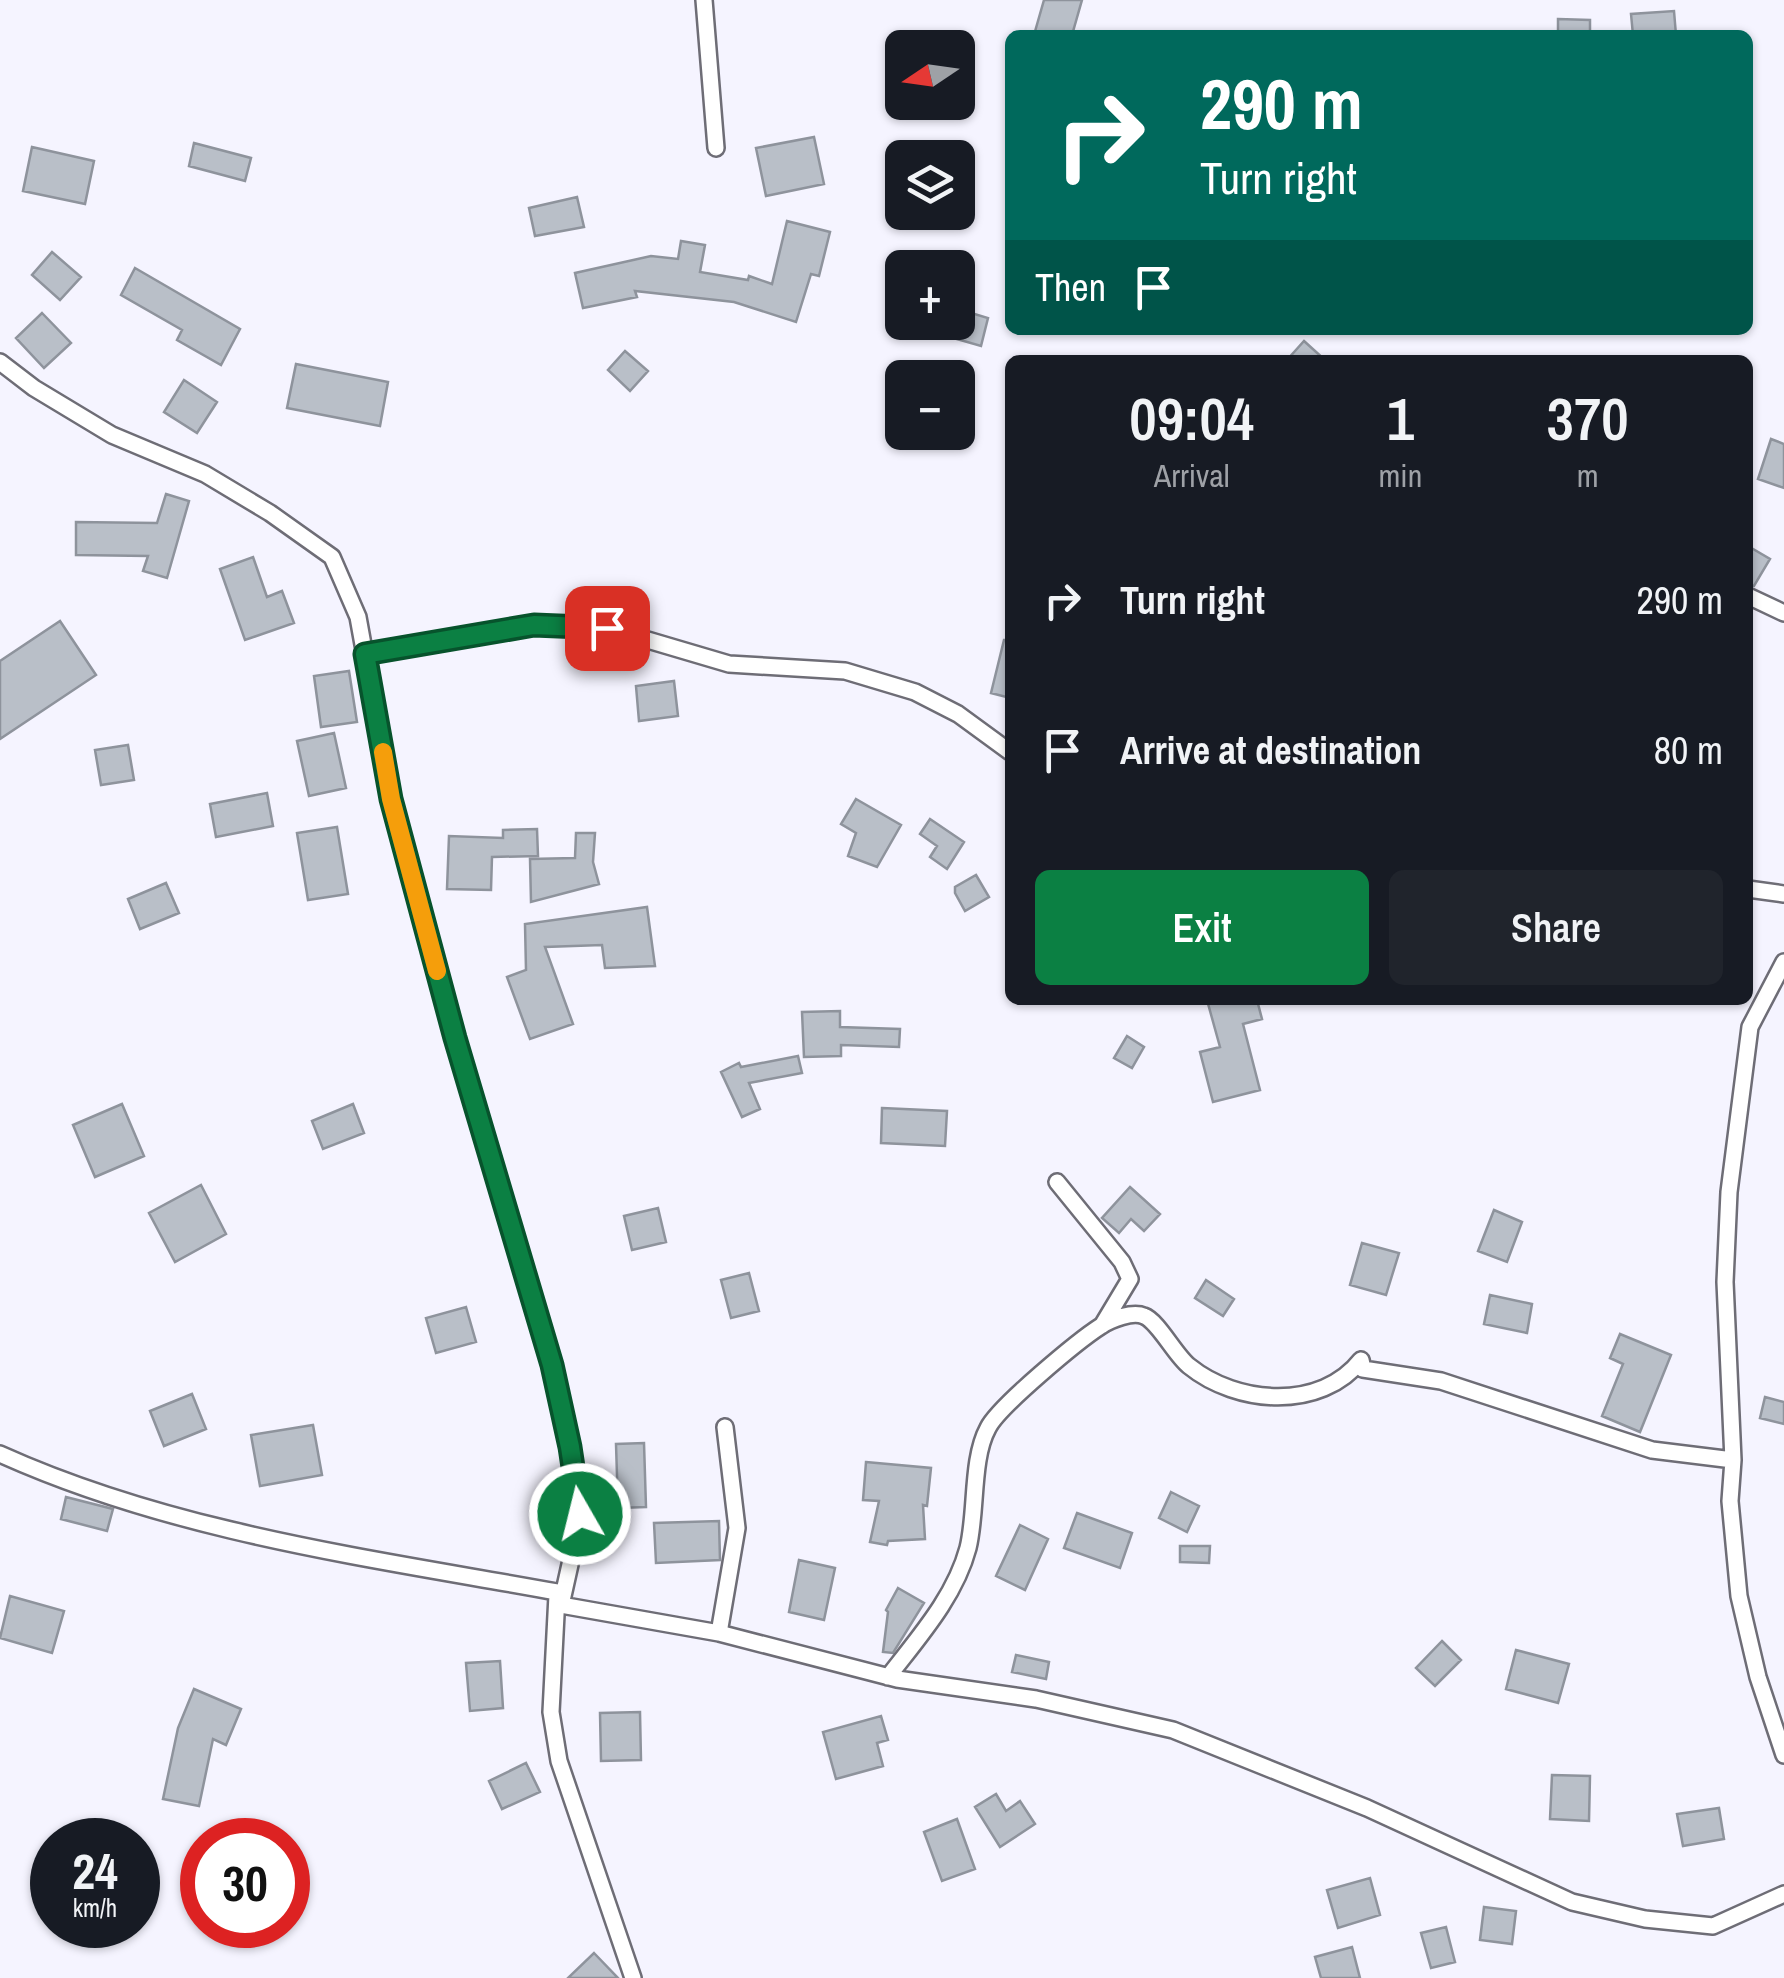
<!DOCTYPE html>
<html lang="en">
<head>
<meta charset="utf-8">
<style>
	body { margin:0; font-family:"Archivo Narrow",sans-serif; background:#20242c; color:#f1f3f6; height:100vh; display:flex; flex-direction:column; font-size:38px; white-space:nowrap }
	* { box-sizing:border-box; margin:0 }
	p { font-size:32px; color:#9ea1a6 }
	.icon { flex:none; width:55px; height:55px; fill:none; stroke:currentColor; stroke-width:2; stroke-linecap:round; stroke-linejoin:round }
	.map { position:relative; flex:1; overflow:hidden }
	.drawer { position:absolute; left:1005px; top:355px; width:748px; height:650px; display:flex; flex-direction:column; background:#171b24; border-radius:15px; box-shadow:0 2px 8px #0004 }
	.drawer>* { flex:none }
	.hud { position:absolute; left:1005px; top:30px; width:748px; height:305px; border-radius:15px; box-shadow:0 2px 8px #0004; background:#00695c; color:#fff; overflow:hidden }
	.needle { width:65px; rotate:257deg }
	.controls { position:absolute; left:885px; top:30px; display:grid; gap:20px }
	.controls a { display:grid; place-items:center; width:90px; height:90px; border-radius:15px; background:#171b24; box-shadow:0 2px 8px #0004; font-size:50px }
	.speed { position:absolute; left:30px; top:1818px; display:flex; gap:20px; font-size:50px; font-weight:700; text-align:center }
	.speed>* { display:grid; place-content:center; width:130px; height:130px; border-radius:50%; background:#171b24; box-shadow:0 2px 8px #0004; line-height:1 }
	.speed small { font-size:25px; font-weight:400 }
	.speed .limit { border:15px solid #d22; background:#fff; color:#111 }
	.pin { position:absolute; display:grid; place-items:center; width:85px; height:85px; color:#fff; margin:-42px; border-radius:20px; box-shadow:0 5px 15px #0006 }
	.me { position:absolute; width:110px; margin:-55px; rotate:352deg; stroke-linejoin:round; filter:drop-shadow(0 0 8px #0008) }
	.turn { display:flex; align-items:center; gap:35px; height:210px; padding:0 30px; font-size:45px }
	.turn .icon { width:130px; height:130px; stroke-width:2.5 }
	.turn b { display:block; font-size:70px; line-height:85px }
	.then { display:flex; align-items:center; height:95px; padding:0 30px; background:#0003; gap:20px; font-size:38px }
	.eta { display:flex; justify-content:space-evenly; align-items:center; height:170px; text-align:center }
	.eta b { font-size:60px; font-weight:600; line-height:70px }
	.action { display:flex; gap:20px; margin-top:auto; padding:20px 30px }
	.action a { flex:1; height:115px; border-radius:15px; background:#0b8043; color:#fff; font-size:40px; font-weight:600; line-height:115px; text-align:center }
	.action a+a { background:#20242c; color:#f1f3f6 }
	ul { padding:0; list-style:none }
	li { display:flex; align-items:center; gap:30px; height:150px; padding:0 30px }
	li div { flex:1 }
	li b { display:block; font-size:38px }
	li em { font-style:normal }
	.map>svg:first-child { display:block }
	.building { fill:#b9bfc8; stroke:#8e939c; stroke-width:2.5 }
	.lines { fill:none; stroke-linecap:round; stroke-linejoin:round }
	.street-casing { stroke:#6e6d76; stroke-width:20 }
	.street { stroke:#fff; stroke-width:15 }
	.route-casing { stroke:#07532c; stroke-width:25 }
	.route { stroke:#0b8043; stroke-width:18 }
	.slow { stroke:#f59e0b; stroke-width:18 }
</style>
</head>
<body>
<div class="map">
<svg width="1784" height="1978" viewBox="0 0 1784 1978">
	<rect width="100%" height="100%" fill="#f5f4ff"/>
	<path class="building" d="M 1044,0 L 1082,0 L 1072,35 L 1034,35 Z
		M 1674,11 L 1676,35 L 1633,35 L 1631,14 Z
		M 1558,19 L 1590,20 L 1590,35 L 1558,35 Z
		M 814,137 L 824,184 L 766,196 L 756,148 Z
		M 194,143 L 251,158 L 245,181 L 189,166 Z
		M 32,147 L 94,161 L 85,204 L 23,191 Z
		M 577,197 L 584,227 L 535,236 L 529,208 Z
		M 787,221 L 830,232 L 819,276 L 811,274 L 796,322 L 734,302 L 635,291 L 637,297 L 583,308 L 575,273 L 651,256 L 678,259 L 681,241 L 705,245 L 700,272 L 748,280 L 749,276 L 772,284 Z
		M 52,252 L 81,277 L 60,300 L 32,275 Z
		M 135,268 L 240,329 L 221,365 L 177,340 L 182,330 L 121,295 Z
		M 958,309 L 988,318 L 981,346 L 915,327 L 916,322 L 958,322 Z
		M 42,313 L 71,343 L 44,368 L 16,338 Z
		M 1304,341 L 1325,360 L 1287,360 Z
		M 625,351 L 648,371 L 630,391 L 608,370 Z
		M 296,364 L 388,382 L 380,426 L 287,408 Z
		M 184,380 L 217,402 L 197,433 L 164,412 Z
		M 1771,439 L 1784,444 L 1784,488 L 1758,479 Z
		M 166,494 L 189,501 L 167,578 L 143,571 L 148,556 L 76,555 L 76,522 L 157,523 Z
		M 1748,546 L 1770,559 L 1754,586 L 1748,585 Z
		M 253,557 L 267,597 L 282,591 L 294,623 L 245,640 L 220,569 Z
		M 60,621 L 96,675 L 0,739 L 0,661 Z
		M 1004,640 L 1010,640 L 1010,698 L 991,693 Z
		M 349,671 L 357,722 L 321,727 L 314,676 Z
		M 674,681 L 678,716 L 639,721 L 636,686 Z
		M 334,733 L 346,788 L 309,796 L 297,741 Z
		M 128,745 L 134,780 L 101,785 L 95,750 Z
		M 267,793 L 273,826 L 216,837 L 210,804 Z
		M 856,799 L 901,825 L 877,867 L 848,856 L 856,833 L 841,824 Z
		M 930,819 L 964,842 L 947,869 L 930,857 L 937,846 L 920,834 Z
		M 337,827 L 348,894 L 308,900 L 297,833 Z
		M 537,829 L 538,856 L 492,857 L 491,890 L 447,889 L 449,836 L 503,838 L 503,830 Z
		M 576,833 L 595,833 L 593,862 L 599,884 L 531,902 L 530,859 L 575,858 Z
		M 976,875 L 989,897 L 965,911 L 955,893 L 955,887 Z
		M 166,883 L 179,913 L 140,929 L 128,899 Z
		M 647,907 L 655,966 L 605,968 L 602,945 L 545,947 L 573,1024 L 530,1039 L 507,977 L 526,970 L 525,924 Z
		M 1207,1000 L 1257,1000 L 1262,1019 L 1243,1024 L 1260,1090 L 1213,1102 L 1200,1052 L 1220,1047 Z
		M 840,1011 L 840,1027 L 900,1029 L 899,1047 L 841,1045 L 841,1056 L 804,1057 L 802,1012 Z
		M 1127,1036 L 1144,1047 L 1132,1068 L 1114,1058 Z
		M 798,1056 L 802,1073 L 749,1083 L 760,1109 L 742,1117 L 721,1072 L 739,1063 L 741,1067 Z
		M 122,1104 L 144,1156 L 95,1177 L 73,1125 Z
		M 353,1104 L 364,1133 L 323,1149 L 312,1121 Z
		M 882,1108 L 947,1111 L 945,1146 L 881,1143 Z
		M 201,1185 L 226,1234 L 175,1262 L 149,1213 Z
		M 1130,1187 L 1160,1214 L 1144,1231 L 1131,1219 L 1119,1233 L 1102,1218 Z
		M 658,1208 L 666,1242 L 632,1250 L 624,1216 Z
		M 1494,1210 L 1522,1222 L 1507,1262 L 1478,1251 Z
		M 1362,1243 L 1399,1253 L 1386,1295 L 1350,1285 Z
		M 749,1273 L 759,1311 L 731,1318 L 721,1280 Z
		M 1206,1280 L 1234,1299 L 1223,1316 L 1195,1298 Z
		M 1490,1295 L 1532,1304 L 1527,1333 L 1484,1324 Z
		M 466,1307 L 476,1342 L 436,1353 L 426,1318 Z
		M 1620,1334 L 1671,1355 L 1640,1432 L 1602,1416 L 1623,1364 L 1610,1358 Z
		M 192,1394 L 206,1429 L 164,1446 L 150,1411 Z
		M 1765,1397 L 1784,1402 L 1784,1424 L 1760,1418 Z
		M 313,1425 L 322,1475 L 260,1486 L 251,1435 Z
		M 644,1443 L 646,1507 L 618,1508 L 616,1444 Z
		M 866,1462 L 931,1468 L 927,1506 L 923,1505 L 925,1539 L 888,1541 L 887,1545 L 870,1542 L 879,1501 L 863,1500 Z
		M 1171,1492 L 1199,1506 L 1187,1532 L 1159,1518 Z
		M 66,1497 L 113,1509 L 107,1531 L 61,1519 Z
		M 1077,1513 L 1132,1533 L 1120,1568 L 1064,1548 Z
		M 719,1521 L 720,1560 L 656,1563 L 654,1523 Z
		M 1020,1525 L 1048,1539 L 1025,1590 L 996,1576 Z
		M 1180,1546 L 1210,1546 L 1209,1563 L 1180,1562 Z
		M 799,1560 L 835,1568 L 824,1620 L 789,1612 Z
		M 898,1588 L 924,1603 L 893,1653 L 883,1652 L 888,1612 L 886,1610 Z
		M 10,1596 L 64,1611 L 52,1653 L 0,1638 Z
		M 1442,1641 L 1461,1660 L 1435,1686 L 1416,1668 Z
		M 1516,1650 L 1569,1664 L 1558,1703 L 1506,1689 Z
		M 1016,1655 L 1049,1662 L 1046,1679 L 1012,1672 Z
		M 500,1661 L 503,1708 L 470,1711 L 466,1663 Z
		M 194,1689 L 241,1709 L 226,1745 L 213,1739 L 199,1806 L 163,1799 L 178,1728 Z
		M 640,1712 L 641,1760 L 601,1761 L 600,1713 Z
		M 881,1716 L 888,1740 L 877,1743 L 883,1766 L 836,1779 L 823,1732 Z
		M 526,1763 L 540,1792 L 502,1809 L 489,1781 Z
		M 1552,1775 L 1590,1776 L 1589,1821 L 1550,1819 Z
		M 996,1794 L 1006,1811 L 1020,1801 L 1035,1824 L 1000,1847 L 975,1807 Z
		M 1719,1808 L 1724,1839 L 1683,1846 L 1677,1814 Z
		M 957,1819 L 975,1869 L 942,1881 L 924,1832 Z
		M 1370,1878 L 1380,1915 L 1338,1928 L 1327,1890 Z
		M 1484,1907 L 1516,1911 L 1512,1944 L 1480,1940 Z
		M 1446,1927 L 1455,1962 L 1431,1968 L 1421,1933 Z
		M 1352,1947 L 1360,1978 L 1321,1978 L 1315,1957 Z
		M 594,1953 L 618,1978 L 568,1978 Z"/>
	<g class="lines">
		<g class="street-casing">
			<path id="street" d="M 704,0 L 716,148
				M 0,362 L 34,388 L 112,435 L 205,474 L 270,513 L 332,557 L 358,617 L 391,799 L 455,1038 L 553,1365 L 570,1447 L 581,1515 L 561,1605
				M 1748,596 L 1784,613
				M 365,655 L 534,625 L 607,628 L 729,664 L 845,671 L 915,692 L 958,714 L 1010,752
				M 1748,889 L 1784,894
				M 1784,962 L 1750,1027 L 1729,1192 L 1725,1282 L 1733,1460 L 1730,1501 L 1739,1596 L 1758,1677 L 1784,1755
				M 1057,1182 L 1122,1262 L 1130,1279 L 1103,1324
				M 0,1454 C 175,1533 370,1558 557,1592 L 561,1605 L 719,1633 L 897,1679 L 1036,1699 L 1173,1730 L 1367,1808 L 1572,1902 L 1645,1919 L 1713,1926 L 1784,1894
				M 557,1595 L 551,1712 L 559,1761 L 633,1978
				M 719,1633 L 737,1528 L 725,1427
				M 888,1677 C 918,1638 955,1597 968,1548 C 977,1512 971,1459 988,1428 C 998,1407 1079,1340 1101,1326 C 1111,1319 1133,1311 1144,1316 C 1158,1321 1175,1355 1189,1366 C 1237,1405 1321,1411 1361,1360 L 1363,1369 L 1441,1381 L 1652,1450 L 1733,1460"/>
		</g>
		<use href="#street" class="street"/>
	</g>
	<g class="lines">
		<g class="route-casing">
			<path id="route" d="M 580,1514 L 570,1447 L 552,1365 L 455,1038 L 391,799 L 365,654 L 534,625 L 607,628"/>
		</g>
		<use href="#route" class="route"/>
		<path class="slow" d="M 383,752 L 391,799 L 437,971"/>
	</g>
</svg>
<div class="controls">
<a><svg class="needle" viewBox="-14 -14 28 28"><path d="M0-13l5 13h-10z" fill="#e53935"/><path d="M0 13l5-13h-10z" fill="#9ea1a6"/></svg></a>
<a><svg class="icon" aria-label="layers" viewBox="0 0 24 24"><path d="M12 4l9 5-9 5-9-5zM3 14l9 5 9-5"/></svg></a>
<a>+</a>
<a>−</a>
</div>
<div class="speed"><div>24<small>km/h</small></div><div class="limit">30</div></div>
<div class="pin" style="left:607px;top:628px;background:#d93025"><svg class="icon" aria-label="arrive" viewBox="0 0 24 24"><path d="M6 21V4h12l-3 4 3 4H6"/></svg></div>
<svg class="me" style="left:580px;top:1514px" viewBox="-20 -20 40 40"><circle r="17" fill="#0b8043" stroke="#fff" stroke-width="3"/><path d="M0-11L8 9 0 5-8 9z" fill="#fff"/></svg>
<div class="hud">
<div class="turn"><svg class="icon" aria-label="right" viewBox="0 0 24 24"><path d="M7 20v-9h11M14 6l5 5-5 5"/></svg><div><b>290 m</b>Turn right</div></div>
<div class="then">Then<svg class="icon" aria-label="arrive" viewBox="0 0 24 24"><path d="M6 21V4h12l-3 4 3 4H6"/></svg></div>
</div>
<section class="drawer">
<div class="eta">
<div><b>09:04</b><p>Arrival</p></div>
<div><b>1</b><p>min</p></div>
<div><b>370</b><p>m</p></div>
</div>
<ul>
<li><svg class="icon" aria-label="right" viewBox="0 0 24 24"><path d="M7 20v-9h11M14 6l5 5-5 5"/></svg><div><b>Turn right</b></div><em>290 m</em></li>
<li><svg class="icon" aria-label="arrive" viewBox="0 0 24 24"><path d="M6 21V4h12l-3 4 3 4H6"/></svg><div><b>Arrive at destination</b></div><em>80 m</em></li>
</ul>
<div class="action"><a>Exit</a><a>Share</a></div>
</section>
</div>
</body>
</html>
